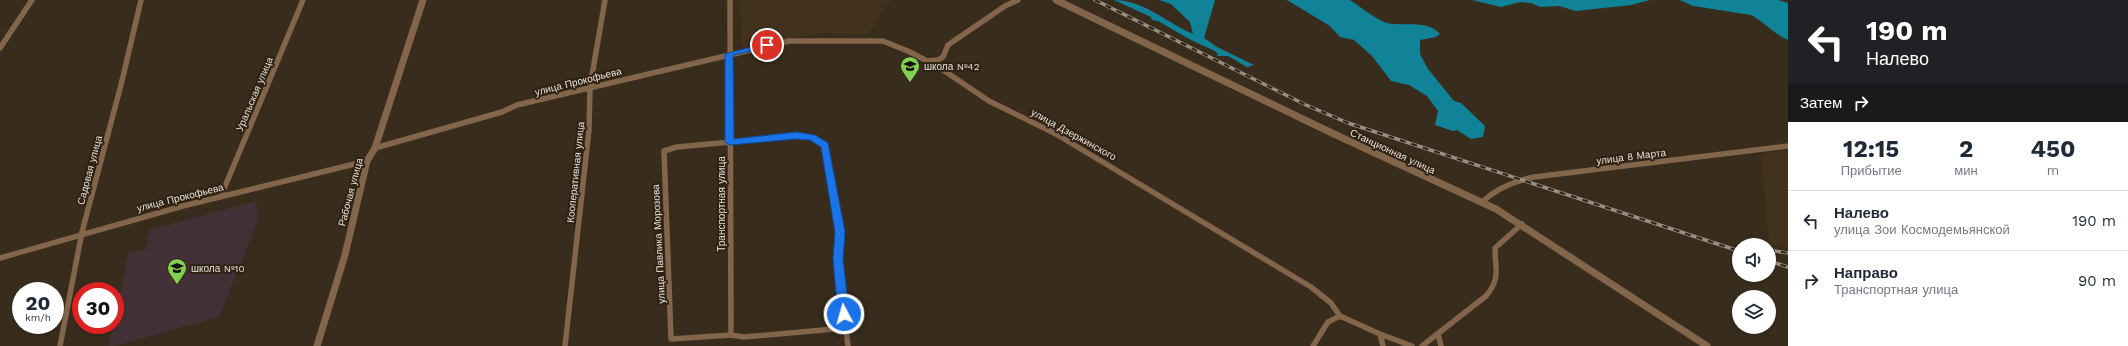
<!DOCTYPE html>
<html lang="ru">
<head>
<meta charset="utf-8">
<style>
	body { margin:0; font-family:"Work Sans",sans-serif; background:#f2f2f3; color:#1f2937; height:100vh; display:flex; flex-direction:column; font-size:15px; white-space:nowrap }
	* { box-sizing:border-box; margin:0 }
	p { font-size:13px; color:#747a83 }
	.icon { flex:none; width:22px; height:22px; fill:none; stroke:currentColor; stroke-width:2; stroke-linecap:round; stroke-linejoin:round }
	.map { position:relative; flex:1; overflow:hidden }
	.side { display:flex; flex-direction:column; background:#fff; width:340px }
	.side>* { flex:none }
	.banner { background:#202124; color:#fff; overflow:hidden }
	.fabs { position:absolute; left:1732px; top:238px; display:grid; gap:8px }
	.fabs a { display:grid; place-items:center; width:44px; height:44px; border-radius:50%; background:#fff; box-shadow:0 1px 3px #0004; font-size:20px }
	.speed { position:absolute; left:12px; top:282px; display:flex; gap:8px; font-size:20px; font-weight:700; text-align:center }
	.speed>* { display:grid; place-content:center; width:52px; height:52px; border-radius:50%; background:#fff; box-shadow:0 1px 3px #0004; line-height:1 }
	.speed small { font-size:10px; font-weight:400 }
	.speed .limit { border:6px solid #d22; background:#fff; color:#111 }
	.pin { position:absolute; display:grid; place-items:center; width:34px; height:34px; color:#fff; margin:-17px; border:2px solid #fff; border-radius:50%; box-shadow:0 1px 4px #0007 }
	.me { position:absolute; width:44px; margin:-22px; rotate:354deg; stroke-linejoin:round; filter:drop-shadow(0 0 3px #0008) }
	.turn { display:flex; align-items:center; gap:14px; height:84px; padding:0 12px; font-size:18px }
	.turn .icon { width:52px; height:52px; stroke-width:2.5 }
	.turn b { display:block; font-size:28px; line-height:34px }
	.then { display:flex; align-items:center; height:38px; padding:0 12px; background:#0003; gap:8px; font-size:15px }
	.eta { display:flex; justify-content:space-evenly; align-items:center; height:68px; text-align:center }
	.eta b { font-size:24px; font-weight:700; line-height:28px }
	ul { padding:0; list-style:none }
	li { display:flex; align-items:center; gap:12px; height:60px; padding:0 12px; border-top:1px solid #e0e1e3 }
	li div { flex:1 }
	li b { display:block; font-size:15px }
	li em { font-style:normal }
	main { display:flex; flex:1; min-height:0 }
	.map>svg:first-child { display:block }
	.built { fill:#42321d }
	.education { fill:#433037 }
	.water { fill:#108399 }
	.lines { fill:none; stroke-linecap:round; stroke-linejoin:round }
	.minor { stroke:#83654b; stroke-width:5.5 }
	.tertiary { stroke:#83654b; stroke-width:7 }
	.rail-casing { stroke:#988e82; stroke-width:3.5 }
	.rail { stroke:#2e2213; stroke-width:2; stroke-dasharray:6; stroke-linecap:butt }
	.route { fill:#1a73e8; stroke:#114b97 }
	.labels { text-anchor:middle; stroke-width:4; stroke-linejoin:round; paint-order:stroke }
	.poi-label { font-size:10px; fill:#eae2d9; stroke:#2e2213; text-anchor:start }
	.street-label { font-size:10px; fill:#eae2d9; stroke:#2e2213 }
</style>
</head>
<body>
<main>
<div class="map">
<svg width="1788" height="346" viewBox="0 0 1788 346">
	<rect width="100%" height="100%" fill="#382c1d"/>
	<path class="built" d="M 739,0 L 890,0 L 869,34 L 821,33 L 742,47 Z
		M 1788,150 L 1788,249 L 1769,244 L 1761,153 Z"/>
	<path class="education" d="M 256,201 L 258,221 L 219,317 L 115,346 L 109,346 L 113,325 L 115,325 L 128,253 L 146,249 L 149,230 Z"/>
	<path class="water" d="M 1114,0 C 1144,0 1167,23 1193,34 L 1190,22 L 1171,4 L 1159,0 L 1215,0 L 1204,38 L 1217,47 L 1254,65 L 1247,67 L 1228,56 L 1217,56 L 1218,54 L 1215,51 L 1191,40 L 1158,21 L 1152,20 L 1151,17 Z
		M 1287,0 C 1307,0 1329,0 1349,0 C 1352,0 1376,20 1387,23 C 1404,27 1427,19 1440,34 L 1436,37 L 1420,40 L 1420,54 L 1428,69 L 1454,101 L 1461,103 L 1485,126 L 1483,137 L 1471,139 L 1457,130 L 1453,131 L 1435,125 L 1438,111 L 1427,96 L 1409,85 L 1391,81 L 1372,56 L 1354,40 L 1340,37 L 1330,26 Z
		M 1472,0 L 1650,0 L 1631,5 L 1576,11 L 1559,6 L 1540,7 L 1531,3 L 1520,2 L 1501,7 Z
		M 1680,0 L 1778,0 L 1788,3 L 1788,40 C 1774,34 1764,22 1751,15 L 1693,6 Z"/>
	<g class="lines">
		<path class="minor" d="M 730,0 L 731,335
			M 0,48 L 32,0
			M 927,61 L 938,60 L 943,57 L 948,45 L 1005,6 L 1018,0
			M 375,148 L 502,112 L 517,105 L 789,41 L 883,41 L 910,52 L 940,68 L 989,101 L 1056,134 L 1311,287 L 1331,303 L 1340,316 L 1328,322 L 1313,346
			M 221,196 L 303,0
			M 1482,202 C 1497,188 1514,181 1534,177 L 1788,146
			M 0,258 L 183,206 L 367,161
			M 1340,316 L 1380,334 L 1383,346
			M 845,328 L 744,337 L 731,335 L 671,339 L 664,151 L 677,147 L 796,136 L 812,137 L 825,145 L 840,232 L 838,259 L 848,346
			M 1380,334 L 1412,346
			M 1438,334 L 1441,346
			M 60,346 L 82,232 L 121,85 L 141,0
			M 565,346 L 589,130 L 590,87 L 605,0
			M 1422,346 L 1486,296 C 1501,278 1495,269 1495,248 L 1522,224"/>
		<path class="tertiary" d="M 1056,0 L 1334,134 L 1496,209 L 1707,346
			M 317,346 L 345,255 L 367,161 L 375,148 L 423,0"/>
		<g class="rail-casing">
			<path id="rail" d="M 1095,0 L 1306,105 L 1348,123 L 1739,251
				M 1769,250 L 1788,253
				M 1769,261 L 1788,267"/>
		</g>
		<use href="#rail" class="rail"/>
	</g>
	<path class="route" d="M 767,43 L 771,45 L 770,47 L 733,55 L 734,139 L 796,132 L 815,135 L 828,143 L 845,232 L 843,259 L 849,314 L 844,318 L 838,314 L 833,259 L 835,232 L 821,147 L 810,140 L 796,139 L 730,145 L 725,142 L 725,54 Z"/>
	<defs>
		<g id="school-pin" transform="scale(1)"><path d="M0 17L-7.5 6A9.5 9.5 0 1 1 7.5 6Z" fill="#82d04f" stroke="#2e2213"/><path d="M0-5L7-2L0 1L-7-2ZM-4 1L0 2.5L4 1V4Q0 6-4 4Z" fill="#111"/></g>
	</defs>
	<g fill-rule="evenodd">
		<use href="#school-pin" x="910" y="66"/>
		<use href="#school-pin" x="177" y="268"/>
	</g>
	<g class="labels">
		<g class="poi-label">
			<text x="924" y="70">школа №42</text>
			<text x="191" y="272">школа №10</text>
		</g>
		<g class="street-label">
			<text transform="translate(578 81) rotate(-14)" y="4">улица Прокофьева</text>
			<text transform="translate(254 94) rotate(-67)" y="4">Уральская улица</text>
			<text transform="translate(1074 134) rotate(29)" y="4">улица Дзержинского</text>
			<text transform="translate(1393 151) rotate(25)" y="4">Станционная улица</text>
			<text transform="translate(1631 156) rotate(-7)" y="4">улица 8 Марта</text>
			<text transform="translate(89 170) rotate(-75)" y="4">Садовая улица</text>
			<text transform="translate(575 172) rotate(-84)" y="4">Кооперативная улица</text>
			<text transform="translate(350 192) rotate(-75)" y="4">Рабочая улица</text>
			<text transform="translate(180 197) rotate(-14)" y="4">улица Прокофьева</text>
			<text transform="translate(721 204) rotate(-90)" y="4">Транспортная улица</text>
			<text transform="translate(658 244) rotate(-93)" y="4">улица Павлика Морозова</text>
		</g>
	</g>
</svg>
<div class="fabs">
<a><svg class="icon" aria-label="sound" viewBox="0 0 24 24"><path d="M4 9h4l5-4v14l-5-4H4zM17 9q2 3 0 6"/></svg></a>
<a><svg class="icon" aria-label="layers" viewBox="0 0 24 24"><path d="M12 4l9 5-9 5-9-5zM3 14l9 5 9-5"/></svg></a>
</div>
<div class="speed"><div>20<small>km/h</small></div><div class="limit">30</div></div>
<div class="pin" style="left:767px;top:45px;background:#d93025"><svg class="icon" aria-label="arrive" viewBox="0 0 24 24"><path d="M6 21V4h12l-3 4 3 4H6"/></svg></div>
<svg class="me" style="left:844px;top:314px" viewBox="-20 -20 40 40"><circle r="17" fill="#1a73e8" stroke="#fff" stroke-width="3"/><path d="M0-11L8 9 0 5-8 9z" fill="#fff"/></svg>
</div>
<section class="side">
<div class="banner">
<div class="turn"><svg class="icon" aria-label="left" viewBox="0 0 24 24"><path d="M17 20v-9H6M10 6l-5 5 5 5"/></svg><div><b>190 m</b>Налево</div></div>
<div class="then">Затем<svg class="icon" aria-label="right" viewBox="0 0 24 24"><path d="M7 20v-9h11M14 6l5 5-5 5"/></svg></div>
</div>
<div class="eta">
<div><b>12:15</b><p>Прибытие</p></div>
<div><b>2</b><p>мин</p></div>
<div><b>450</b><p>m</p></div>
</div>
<ul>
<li><svg class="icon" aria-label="left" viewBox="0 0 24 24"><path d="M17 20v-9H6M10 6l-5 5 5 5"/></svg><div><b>Налево</b><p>улица Зои Космодемьянской</p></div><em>190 m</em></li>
<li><svg class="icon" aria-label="right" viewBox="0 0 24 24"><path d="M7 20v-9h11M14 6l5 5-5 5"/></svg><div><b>Направо</b><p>Транспортная улица</p></div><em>90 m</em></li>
</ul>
</section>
</main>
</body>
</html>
